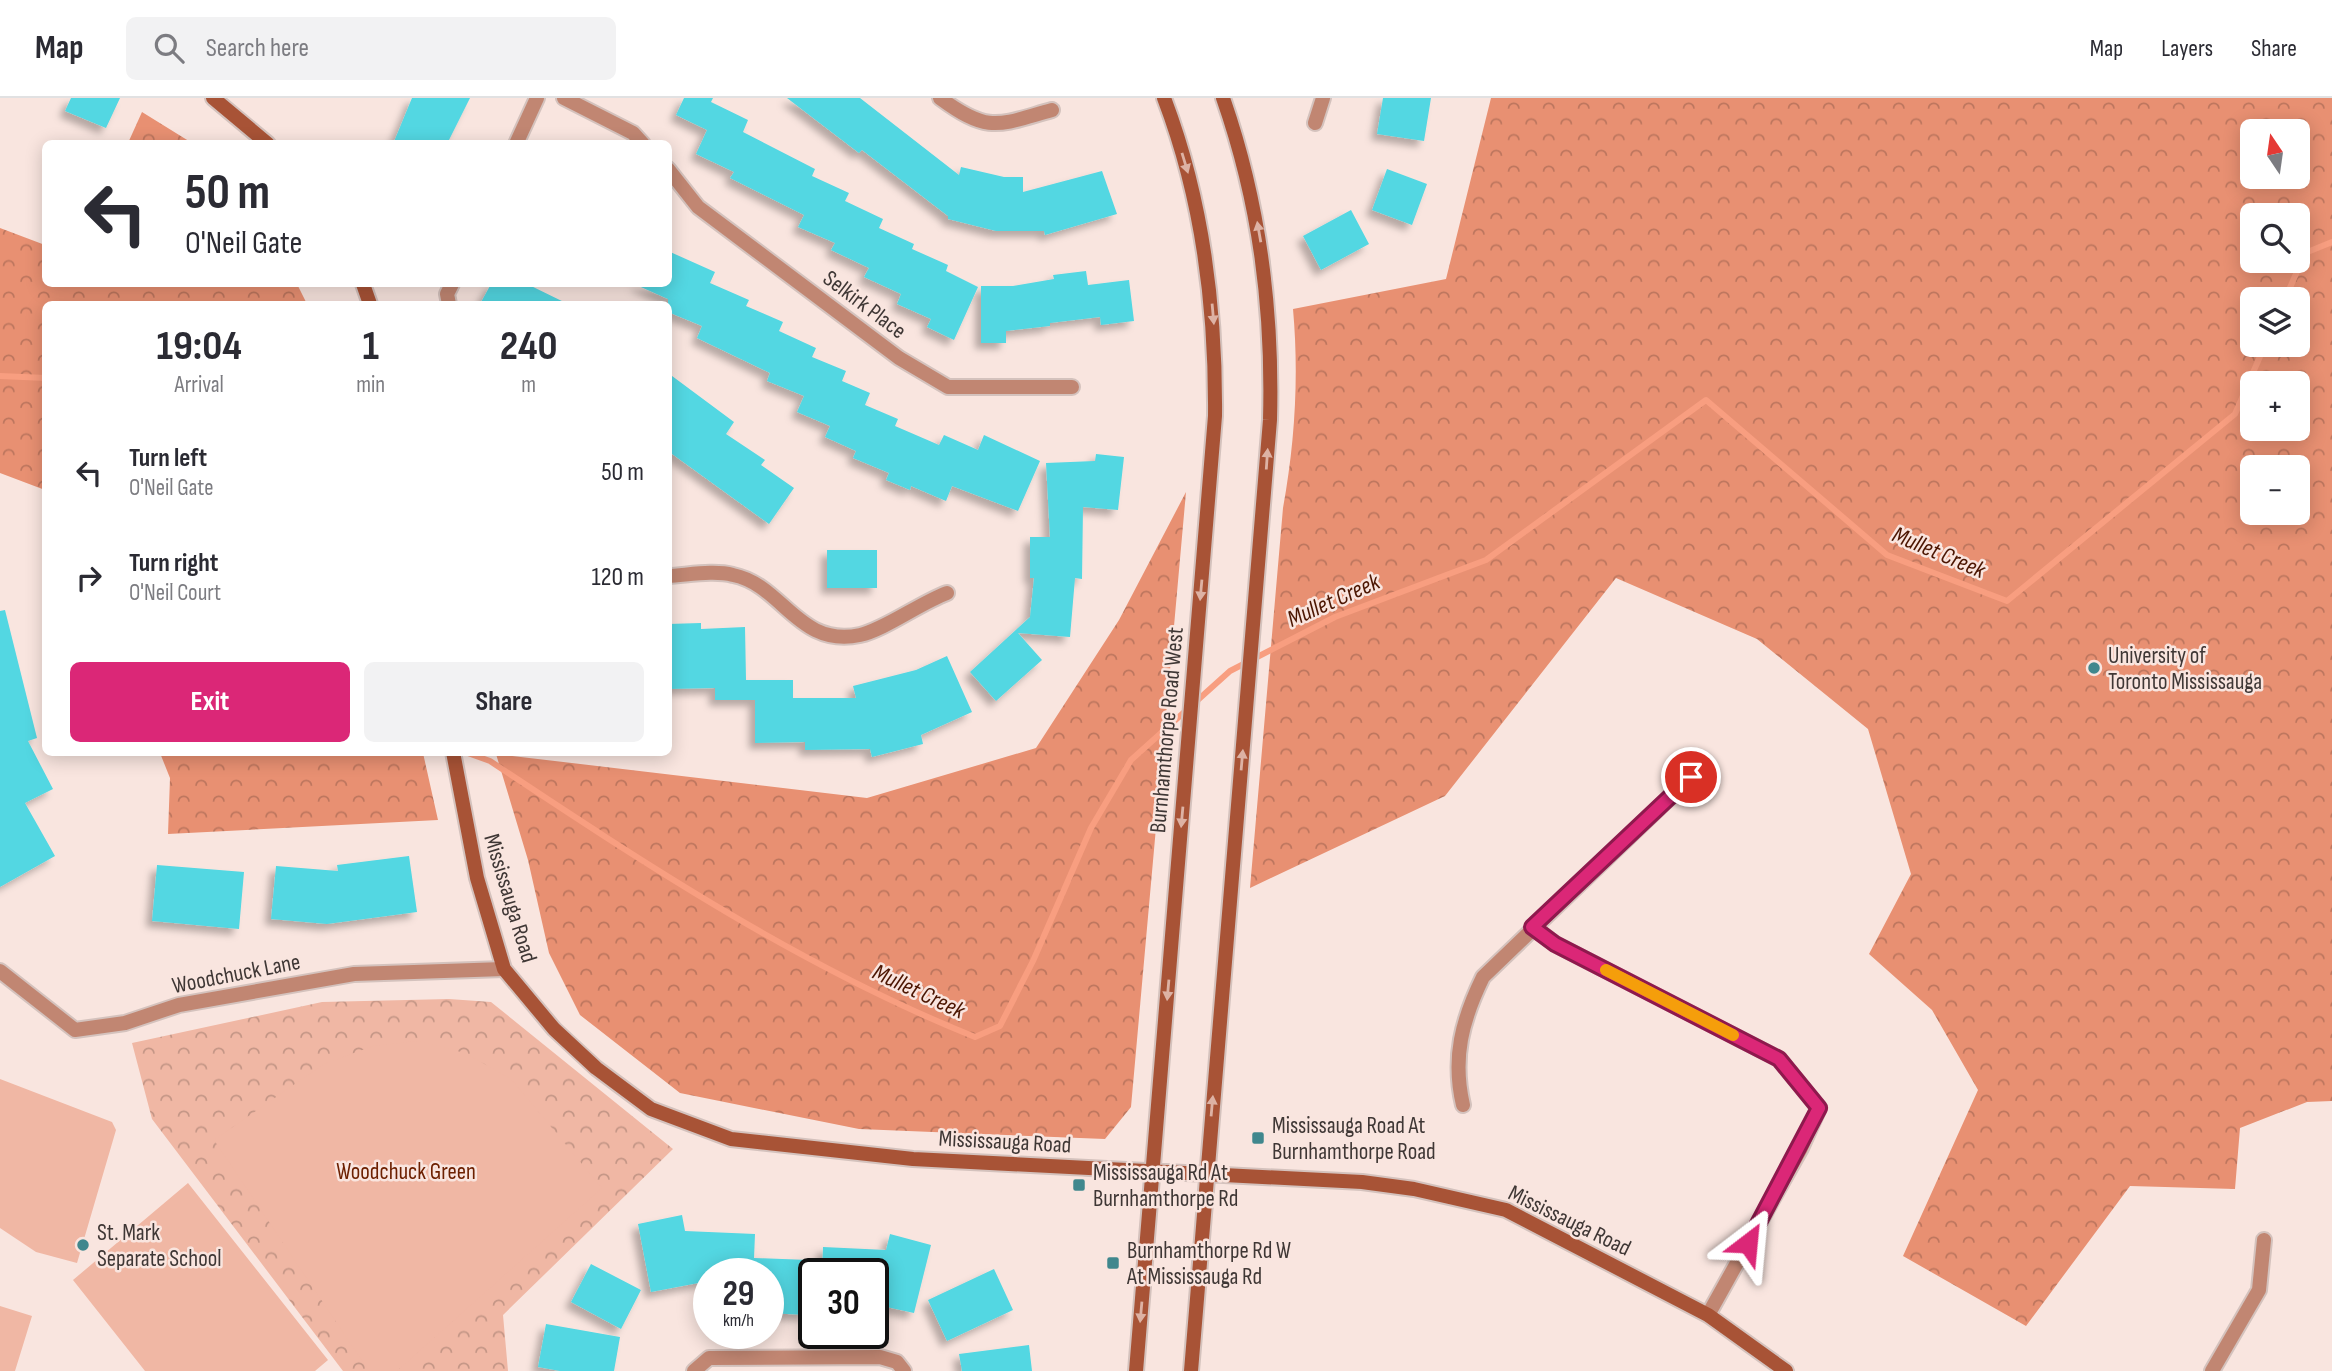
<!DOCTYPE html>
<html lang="en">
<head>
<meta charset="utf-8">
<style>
	body { margin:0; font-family:"Sofia Sans Condensed",sans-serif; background:#f2f2f3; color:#2b2b33; height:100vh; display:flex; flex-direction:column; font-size:26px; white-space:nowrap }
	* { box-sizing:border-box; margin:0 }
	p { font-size:23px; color:#7c7c81 }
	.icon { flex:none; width:38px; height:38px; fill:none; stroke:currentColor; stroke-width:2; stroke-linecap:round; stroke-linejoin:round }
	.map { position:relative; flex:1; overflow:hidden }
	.panel { position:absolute; left:42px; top:203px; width:630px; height:455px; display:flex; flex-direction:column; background:#fff; border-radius:10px; box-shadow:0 4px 18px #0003 }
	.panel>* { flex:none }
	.top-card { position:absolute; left:42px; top:42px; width:630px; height:147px; border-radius:10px; box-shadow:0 4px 18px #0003; background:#fff; color:#2b2b33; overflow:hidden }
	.needle { width:46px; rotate:347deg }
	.fabs { position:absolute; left:2240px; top:21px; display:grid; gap:14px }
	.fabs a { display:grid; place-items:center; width:70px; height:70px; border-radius:10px; background:#fff; box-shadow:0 4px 18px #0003; font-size:35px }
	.speed { position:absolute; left:693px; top:1160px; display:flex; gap:14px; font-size:35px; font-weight:700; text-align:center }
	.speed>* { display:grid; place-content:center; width:91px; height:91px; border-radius:50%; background:#fff; box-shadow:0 4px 18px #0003; line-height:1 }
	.speed small { font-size:18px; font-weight:400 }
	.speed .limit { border:4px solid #111; border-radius:10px; background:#fff; color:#111 }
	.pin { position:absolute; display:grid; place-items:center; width:60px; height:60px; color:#fff; margin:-30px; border:4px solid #fff; border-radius:50%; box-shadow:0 2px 7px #0007 }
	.me { position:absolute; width:77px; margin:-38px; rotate:29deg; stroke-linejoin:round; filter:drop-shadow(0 0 5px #0008) }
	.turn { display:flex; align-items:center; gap:24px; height:147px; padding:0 28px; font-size:32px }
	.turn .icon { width:91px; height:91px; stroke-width:2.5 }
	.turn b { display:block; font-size:49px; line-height:60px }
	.eta { display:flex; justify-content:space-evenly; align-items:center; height:119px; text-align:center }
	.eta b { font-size:42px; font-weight:700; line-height:49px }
	.primary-button { display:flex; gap:14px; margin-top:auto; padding:14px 28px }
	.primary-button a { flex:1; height:80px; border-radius:10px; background:#db2777; color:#fff; font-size:28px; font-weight:700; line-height:80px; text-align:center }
	.primary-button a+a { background:#f2f2f3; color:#2b2b33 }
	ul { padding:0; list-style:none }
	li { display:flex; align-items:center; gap:21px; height:105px; padding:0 28px }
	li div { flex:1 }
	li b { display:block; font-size:26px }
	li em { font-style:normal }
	header { display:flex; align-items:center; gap:42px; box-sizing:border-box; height:98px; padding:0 35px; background:#fff; border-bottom:2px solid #e1e1e2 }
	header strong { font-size:33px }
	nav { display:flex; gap:38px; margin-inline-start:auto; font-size:24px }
	.search { width:490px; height:63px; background:#f2f2f3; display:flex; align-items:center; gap:18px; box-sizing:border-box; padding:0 24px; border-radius:10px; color:#7c7c81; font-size:26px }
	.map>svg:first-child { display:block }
	.forest { fill:url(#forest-crowns); fill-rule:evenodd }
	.park { fill:url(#park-crowns) }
	.garden { fill:#f0b7a4 }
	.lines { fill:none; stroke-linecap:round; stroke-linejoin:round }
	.stream { stroke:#f89e80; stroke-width:6 }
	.building { fill:#52d7e2; filter:url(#shadow) }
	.minor-casing { stroke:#d4c2bd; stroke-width:18 }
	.secondary-casing { stroke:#d4c2bd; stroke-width:18 }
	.minor { stroke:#c18672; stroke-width:14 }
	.secondary { stroke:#a85336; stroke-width:14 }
	.oneway { fill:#ddb2a4 }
	.route-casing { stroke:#8e194d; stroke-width:18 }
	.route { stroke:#db2777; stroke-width:12 }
	.slow { stroke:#f59e0b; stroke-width:12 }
	.poi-dot { fill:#40878d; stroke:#f9e5df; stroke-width:2.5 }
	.labels { text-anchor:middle; stroke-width:5; stroke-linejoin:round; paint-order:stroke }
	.street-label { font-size:23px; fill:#3f3735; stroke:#f9e5df }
	.poi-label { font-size:23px; fill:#3f3735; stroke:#f9e5df; text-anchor:start }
	.park-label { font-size:23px; fill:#6d2000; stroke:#f9e5df }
	.water-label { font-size:24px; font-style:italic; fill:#4c1602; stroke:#f9e5df }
</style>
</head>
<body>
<header>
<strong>Map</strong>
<div class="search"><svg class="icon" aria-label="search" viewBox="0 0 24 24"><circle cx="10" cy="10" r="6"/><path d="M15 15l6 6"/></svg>Search here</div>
<nav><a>Map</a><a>Layers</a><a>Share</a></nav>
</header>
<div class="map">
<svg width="2332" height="1273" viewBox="0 0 2332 1273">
	<defs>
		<pattern id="forest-crowns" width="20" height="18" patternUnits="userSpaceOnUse" patternTransform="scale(1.75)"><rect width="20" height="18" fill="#e89072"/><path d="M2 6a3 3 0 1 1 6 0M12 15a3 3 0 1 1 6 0" fill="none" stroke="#bd765e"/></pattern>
		<pattern id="park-crowns" width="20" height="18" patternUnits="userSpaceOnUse" patternTransform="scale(1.75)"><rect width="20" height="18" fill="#f0b7a4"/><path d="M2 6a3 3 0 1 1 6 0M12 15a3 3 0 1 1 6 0" fill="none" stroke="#c49686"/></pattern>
		<filter id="shadow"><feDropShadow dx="-6" dy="6" stdDeviation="3.5" flood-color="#0004"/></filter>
	</defs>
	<rect width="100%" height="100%" fill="#f9e5df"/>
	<path class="forest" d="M 1491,0 L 2332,0 L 2332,1003 L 2307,1004 L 2240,1030 L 2235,1091 L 2130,1088 L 2026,1228 L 1903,1158 L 1978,992 L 1932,912 L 1869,856 L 1911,776 L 1868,631 L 1757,541 L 1616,480 L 1445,698 L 1250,790 L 1283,410 C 1295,344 1299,278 1293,211 L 1446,181 ZM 2252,33 L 2298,33 L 2298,79 L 2252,79 ZM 2252,117 L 2298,117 L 2298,163 L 2252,163 ZM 2252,201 L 2298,201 L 2298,247 L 2252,247 ZM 2252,285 L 2298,285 L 2298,331 L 2252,331 ZM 2252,369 L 2298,369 L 2298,415 L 2252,415 Z
		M 142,14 L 192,45 L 128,45 Z
		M 0,130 L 45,147 L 46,186 L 297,186 L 307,206 L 46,206 L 45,392 L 0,375 Z
		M 1186,394 L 1131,1009 L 1105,1041 L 859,1031 L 680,995 L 580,917 L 549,855 L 528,762 L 496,656 L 867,700 L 1036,650 L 1119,522 Z
		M 160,655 L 423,655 L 438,722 L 168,736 L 170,680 Z"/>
	<path class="park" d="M 449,901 L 491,904 L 673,1051 L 503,1217 L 508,1273 L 343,1273 L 152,1021 L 132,945 L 322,904 Z"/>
	<path class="garden" d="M 417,943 L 465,955 L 511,981 L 602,1090 L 397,1273 L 369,1273 L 214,1042 L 324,966 L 373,948 Z
		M 0,981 L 112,1024 L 116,1032 L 77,1165 L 36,1154 L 0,1130 Z
		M 188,1085 L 328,1262 L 315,1273 L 145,1273 L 73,1182 Z
		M 0,1208 L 32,1218 L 15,1273 L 0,1273 Z"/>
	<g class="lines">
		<path class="stream" d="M 2285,201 L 2305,155 L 2332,144
			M 0,278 L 46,280
			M 465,654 L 490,663 C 645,766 801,869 975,939 L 1000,928 L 1033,863 L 1091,730 L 1131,662 L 1230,573 L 1335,519 L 1486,462 L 1706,302 L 1887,457 L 2007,503 L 2235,316 L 2265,247"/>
	</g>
	<path class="building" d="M 71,0 L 120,0 L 106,30 L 65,13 Z
		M 412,0 L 470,0 L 447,46 L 393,46 Z
		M 684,0 L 713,0 L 711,4 L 748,22 L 743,34 L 815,71 L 812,78 L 849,95 L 845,103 L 883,121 L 879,130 L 914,146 L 912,151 L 948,167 L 946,173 L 978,189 L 954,242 L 927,229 L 931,221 L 897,206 L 901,196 L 864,179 L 869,170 L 831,152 L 835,145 L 798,129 L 804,117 L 730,80 L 734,74 L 696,56 L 707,32 L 676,17 Z
		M 787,0 L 860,0 L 959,77 L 961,69 L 1004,79 L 1023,79 L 1023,94 L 1102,73 L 1117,116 L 1045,137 L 1044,133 L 996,133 L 948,121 L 948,118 L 862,52 L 859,55 Z
		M 1383,0 L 1431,0 L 1424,43 L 1377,36 Z
		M 1387,71 L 1427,86 L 1412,127 L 1372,112 Z
		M 1351,112 L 1369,146 L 1321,172 L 1303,138 Z
		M 668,153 L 715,174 L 710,185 L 749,202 L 746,208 L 783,224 L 779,233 L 816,250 L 812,259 L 846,273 L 842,283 L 870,295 L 865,307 L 898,321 L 895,328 L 939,347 L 944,337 L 978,352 L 984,337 L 1040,363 L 1018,413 L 952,388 L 946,403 L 911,388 L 910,392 L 886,382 L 889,375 L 853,360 L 856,353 L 825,339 L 830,328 L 797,314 L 804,298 L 767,283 L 770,275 L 697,240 L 702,228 L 668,214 L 668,201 L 634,186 L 668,186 Z
		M 1086,173 L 1088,187 L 1129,182 L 1134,223 L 1101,227 L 1100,219 L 1050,225 L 1050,228 L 1006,233 L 1006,245 L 981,245 L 981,188 L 1013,188 L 1054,181 L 1053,177 Z
		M 491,186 L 527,186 L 568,206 L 480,206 Z
		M 668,275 L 734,324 L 726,336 L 765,362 L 761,367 L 794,390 L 769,426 L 668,353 Z
		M 1096,356 L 1124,359 L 1118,412 L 1083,409 L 1082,481 L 1075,480 L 1070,539 L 1018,535 L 1042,562 L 996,603 L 970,574 L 1030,519 L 1034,480 L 1030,480 L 1030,439 L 1050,439 L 1046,365 L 1095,363 Z
		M 827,452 L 877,452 L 877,490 L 827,490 Z
		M 5,512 L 37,640 L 28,643 L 53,691 L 25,705 L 55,758 L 0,789 L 0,513 Z
		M 701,525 L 701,531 L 745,529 L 746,582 L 793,582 L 793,600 L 856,600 L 853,588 L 916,572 L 947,558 L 972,614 L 921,637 L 923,646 L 872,659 L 870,651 L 805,652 L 805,644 L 755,645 L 755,602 L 715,602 L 715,590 L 668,591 L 668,526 Z
		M 409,758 L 417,814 L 327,826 L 271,821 L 276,768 L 338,773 L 337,767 Z
		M 157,767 L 244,774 L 239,831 L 152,823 Z
		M 682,1117 L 685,1133 L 755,1136 L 754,1160 L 809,1162 L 807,1217 L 768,1215 L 768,1176 L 709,1176 L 709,1183 L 651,1194 L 638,1126 Z
		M 890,1136 L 931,1147 L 914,1215 L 873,1206 L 880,1176 L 822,1176 L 823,1149 L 886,1152 Z
		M 591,1166 L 641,1192 L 621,1231 L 571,1204 Z
		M 994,1171 L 1013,1212 L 947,1243 L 928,1202 Z
		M 546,1226 L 620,1239 L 614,1273 L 560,1273 L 538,1269 Z
		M 1029,1247 L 1032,1273 L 962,1273 L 959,1256 Z"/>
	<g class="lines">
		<g class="minor-casing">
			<path id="minor" d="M 564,0 L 633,35 L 643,46
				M 940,0 C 989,36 998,27 1052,12
				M 1315,25 L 1323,0
				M 516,46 L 537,0
				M 668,71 L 698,109 L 899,260 L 948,289 L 1072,289
				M 449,206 L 447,196 L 452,186
				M 668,478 C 688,477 714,472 733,477 C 783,487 798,550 860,537 C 884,532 920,505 947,495
				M 1533,829 L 1555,846 L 1779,961 L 1819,1010 L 1801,1050 L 1708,1217
				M 0,873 L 75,932 L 125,925 L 179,907 L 354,876 L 504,871
				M 1463,1007 C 1452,960 1462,922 1483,879 L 1691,679
				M 694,1273 L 709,1260 L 880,1259 L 897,1264 L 904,1273
				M 2212,1273 L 2259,1192 L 2264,1142"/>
		</g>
		<g class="secondary-casing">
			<path id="secondary" d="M 213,0 L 268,46
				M 363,186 L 370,206
				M 453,654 L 477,780 L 504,871 L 554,931 L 596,970 L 651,1011 L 731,1041 L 913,1061 L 1362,1084 L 1414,1091 L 1506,1112 L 1708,1217 L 1786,1273
				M 1136,1273 L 1215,318 C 1216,208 1203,102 1164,0
				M 1191,1273 L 1270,322 C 1273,211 1260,106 1223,0"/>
		</g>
		<use href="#minor" class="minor"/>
		<use href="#secondary" class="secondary"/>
	</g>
	<defs><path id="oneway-solid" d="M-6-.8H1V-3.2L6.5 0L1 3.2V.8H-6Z" transform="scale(1.75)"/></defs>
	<g class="oneway">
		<use href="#oneway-solid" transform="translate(1185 65) rotate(73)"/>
		<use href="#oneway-solid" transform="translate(1259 134) rotate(-100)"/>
		<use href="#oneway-solid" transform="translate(1213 216) rotate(85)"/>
		<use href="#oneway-solid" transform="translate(1267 361) rotate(-86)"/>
		<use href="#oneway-solid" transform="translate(1201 492) rotate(95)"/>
		<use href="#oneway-solid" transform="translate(1242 662) rotate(-85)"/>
		<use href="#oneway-solid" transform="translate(1182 719) rotate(95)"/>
		<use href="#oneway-solid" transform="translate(1168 892) rotate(95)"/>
		<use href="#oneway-solid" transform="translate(1212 1008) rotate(-85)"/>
		<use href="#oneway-solid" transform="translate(1141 1214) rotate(95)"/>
	</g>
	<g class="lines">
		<g class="route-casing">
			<path id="route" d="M 1691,679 L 1532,829 L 1555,846 L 1779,961 L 1819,1010 L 1748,1145"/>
		</g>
		<use href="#route" class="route"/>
		<path class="slow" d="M 1606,872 L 1733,937"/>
	</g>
	<g class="poi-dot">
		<circle cx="2094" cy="570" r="7"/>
		<rect x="1251" y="1033" width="14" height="14" rx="3.5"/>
		<rect x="1072" y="1080" width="14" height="14" rx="3.5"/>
		<circle cx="83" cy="1147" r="7"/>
		<rect x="1106" y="1158" width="14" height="14" rx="3.5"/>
	</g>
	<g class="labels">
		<g class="street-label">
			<text transform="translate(865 206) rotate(37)" y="8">Selkirk Place</text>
			<text transform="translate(1166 632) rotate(-85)" y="8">Burnhamthorpe Road West</text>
			<text transform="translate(511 800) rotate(73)" y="8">Mississauga Road</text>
			<text transform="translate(236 875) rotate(-11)" y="8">Woodchuck Lane</text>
			<text transform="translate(1005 1043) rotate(3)" y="8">Mississauga Road</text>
			<text transform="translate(1570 1122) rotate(26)" y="8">Mississauga Road</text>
		</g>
		<g class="poi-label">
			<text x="2108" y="565">University of<tspan x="2108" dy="26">Toronto Mississauga</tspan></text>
			<text x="1272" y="1035">Mississauga Road At<tspan x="1272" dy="26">Burnhamthorpe Road</tspan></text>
			<text x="1093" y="1082">Mississauga Rd At<tspan x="1093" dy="26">Burnhamthorpe Rd</tspan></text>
			<text x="97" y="1142">St. Mark<tspan x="97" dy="26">Separate School</tspan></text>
			<text x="1127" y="1160">Burnhamthorpe Rd W<tspan x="1127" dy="26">At Mississauga Rd</tspan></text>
		</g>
		<g class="park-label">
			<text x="406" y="1081">Woodchuck Green</text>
		</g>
		<g class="water-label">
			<text transform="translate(1939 454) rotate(23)" y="8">Mullet Creek</text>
			<text transform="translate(1333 502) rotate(-24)" y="8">Mullet Creek</text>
			<text transform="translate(919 893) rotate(25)" y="8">Mullet Creek</text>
		</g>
	</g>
</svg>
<div class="fabs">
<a><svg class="needle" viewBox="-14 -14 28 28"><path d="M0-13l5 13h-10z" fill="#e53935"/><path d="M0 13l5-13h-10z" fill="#7c7c81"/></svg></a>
<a><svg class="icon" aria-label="search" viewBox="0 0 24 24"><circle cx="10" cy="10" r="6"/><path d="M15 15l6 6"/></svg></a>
<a><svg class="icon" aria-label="layers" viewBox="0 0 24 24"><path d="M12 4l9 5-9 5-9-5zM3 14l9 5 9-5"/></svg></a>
<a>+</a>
<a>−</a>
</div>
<div class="speed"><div>29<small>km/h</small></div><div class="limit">30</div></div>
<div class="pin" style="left:1691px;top:679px;background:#d93025"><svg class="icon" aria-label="arrive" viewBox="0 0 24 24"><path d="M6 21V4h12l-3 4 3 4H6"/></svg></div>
<svg class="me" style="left:1748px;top:1145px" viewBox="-20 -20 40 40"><path d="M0-17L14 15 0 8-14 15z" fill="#db2777" stroke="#fff" stroke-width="4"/></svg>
<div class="top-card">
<div class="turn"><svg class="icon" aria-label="left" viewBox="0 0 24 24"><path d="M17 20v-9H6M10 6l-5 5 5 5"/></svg><div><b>50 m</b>O'Neil Gate</div></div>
</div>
<section class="panel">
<div class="eta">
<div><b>19:04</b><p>Arrival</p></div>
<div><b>1</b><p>min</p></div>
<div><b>240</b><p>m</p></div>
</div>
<ul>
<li><svg class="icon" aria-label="left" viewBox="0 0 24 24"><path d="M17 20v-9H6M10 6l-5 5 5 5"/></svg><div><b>Turn left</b><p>O'Neil Gate</p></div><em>50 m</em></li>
<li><svg class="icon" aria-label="right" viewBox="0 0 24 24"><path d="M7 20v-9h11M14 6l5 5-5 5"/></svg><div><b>Turn right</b><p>O'Neil Court</p></div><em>120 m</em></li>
</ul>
<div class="primary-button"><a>Exit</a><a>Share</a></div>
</section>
</div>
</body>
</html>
